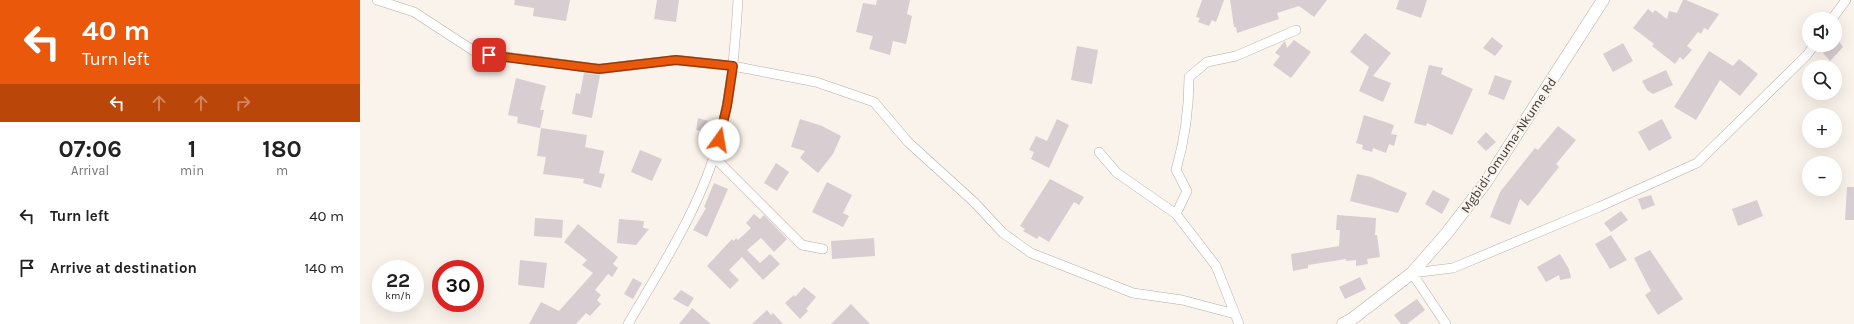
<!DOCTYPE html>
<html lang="en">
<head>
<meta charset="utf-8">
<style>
	body { margin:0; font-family:Karla,sans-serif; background:#f2f2f2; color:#222; height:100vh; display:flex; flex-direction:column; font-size:15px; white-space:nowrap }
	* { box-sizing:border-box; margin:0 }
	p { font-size:13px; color:#767676 }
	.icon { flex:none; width:22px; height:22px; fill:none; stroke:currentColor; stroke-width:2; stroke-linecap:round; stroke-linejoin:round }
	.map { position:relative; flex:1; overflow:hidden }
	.side { display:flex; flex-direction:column; background:#fff; width:360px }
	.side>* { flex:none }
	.guide { background:#ea580c; color:#fff; overflow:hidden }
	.controls { position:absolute; left:1442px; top:12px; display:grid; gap:8px }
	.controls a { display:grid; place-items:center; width:40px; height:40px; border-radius:50%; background:#fff; box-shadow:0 4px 16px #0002; font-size:20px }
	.speed { position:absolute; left:12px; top:260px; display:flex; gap:8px; font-size:20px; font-weight:700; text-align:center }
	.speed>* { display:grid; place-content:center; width:52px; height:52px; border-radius:50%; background:#fff; box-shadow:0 4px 16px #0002; line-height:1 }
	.speed small { font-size:10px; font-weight:400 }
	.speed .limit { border:6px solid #d22; background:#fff; color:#111 }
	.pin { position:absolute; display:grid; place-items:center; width:34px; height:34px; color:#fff; margin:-17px; border-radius:8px; box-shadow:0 2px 6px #0006 }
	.me { position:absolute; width:44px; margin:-22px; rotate:13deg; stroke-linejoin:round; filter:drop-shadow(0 0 3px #0008) }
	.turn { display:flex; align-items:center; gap:14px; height:84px; padding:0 16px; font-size:18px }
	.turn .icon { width:52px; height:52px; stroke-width:2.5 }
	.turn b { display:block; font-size:28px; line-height:34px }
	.lanes { display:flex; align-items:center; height:38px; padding:0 16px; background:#0003; justify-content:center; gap:20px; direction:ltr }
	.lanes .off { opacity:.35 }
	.eta { display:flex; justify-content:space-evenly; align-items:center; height:68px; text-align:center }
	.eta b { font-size:24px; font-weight:700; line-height:28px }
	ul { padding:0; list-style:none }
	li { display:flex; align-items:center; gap:12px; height:52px; padding:0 16px }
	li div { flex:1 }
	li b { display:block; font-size:15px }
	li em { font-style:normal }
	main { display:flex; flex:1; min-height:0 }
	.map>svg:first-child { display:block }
	.building { fill:#d8cdd1 }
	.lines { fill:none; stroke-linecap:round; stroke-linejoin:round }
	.minor-casing { stroke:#b5afa7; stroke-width:10 }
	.tertiary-casing { stroke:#b5afa7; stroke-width:13 }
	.minor { stroke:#fff; stroke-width:9 }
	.tertiary { stroke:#fff; stroke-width:12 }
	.route-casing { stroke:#983908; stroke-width:10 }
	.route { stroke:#ea580c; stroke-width:7 }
	.labels { text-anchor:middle; stroke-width:4; stroke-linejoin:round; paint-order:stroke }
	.street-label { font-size:13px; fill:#3d3b37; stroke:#faf3eb }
</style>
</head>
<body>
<main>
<section class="side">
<div class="guide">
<div class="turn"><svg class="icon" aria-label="left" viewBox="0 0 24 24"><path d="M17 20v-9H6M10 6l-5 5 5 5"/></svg><div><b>40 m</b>Turn left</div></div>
<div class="lanes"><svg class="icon" aria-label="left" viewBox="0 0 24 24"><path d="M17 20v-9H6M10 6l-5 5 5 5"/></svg><svg class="icon off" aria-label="ahead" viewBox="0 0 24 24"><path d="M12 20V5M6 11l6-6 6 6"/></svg><svg class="icon off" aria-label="ahead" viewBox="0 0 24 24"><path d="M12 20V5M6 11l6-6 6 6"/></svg><svg class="icon off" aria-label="right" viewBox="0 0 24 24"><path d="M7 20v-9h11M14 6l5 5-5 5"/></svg></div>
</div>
<div class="eta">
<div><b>07:06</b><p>Arrival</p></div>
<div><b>1</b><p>min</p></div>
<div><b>180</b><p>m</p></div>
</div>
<ul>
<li><svg class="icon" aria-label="left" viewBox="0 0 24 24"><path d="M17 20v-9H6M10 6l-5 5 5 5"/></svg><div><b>Turn left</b></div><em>40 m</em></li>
<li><svg class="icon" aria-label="arrive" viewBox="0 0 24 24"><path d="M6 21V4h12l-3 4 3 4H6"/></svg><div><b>Arrive at destination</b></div><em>140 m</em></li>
</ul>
</section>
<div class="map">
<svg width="1494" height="324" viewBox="0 0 1494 324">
	<rect width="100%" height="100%" fill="#faf3eb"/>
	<path class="building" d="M 155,0 L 210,0 L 206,21 L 173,16 L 174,8 L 154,5 Z
		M 297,0 L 319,0 L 316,22 L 294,19 Z
		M 517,0 L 550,0 L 547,14 L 552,16 L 546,44 L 533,41 L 530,55 L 509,49 L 513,36 L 496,32 L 503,3 L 516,5 Z
		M 842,0 L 864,0 L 856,22 L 852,20 L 849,26 L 838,22 L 840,18 L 836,17 Z
		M 870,0 L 967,0 L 954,17 L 939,6 L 917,13 L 919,19 L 877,33 L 876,27 L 874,27 Z
		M 1039,0 L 1067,0 L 1061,18 L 1036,9 Z
		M 1323,0 L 1326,0 L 1359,14 L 1348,30 L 1344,28 L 1341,34 L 1338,32 L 1327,46 L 1332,50 L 1323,60 L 1320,57 L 1315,64 L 1292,46 L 1294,44 L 1273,28 L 1288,9 L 1293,13 L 1295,10 L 1307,19 L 1309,11 L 1317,13 Z
		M 1005,33 L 1031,53 L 1013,76 L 1031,83 L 1023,102 L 999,91 L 1009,67 L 990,52 Z
		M 1132,37 L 1143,46 L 1135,56 L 1123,48 Z
		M 1480,38 L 1480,43 L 1483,47 L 1470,61 L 1463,53 L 1472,45 L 1475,45 L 1475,42 Z
		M 934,40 L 951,52 L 931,78 L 913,65 L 920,56 L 915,53 L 924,42 L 925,41 L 927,48 Z
		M 1263,43 L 1273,61 L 1253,72 L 1243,54 Z
		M 717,46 L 738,50 L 732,84 L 711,80 Z
		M 1349,51 L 1373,66 L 1379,59 L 1398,74 L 1380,96 L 1360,80 L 1336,120 L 1314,107 Z
		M 1069,65 L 1083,68 L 1081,74 L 1113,89 L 1092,135 L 1067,123 L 1066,126 L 1054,123 Z
		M 1306,70 L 1313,85 L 1293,94 L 1287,90 L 1282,81 Z
		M 224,73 L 240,75 L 232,118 L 212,114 L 216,93 L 220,94 Z
		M 1135,75 L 1152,81 L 1144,100 L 1128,94 Z
		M 156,78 L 186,86 L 180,110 L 184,110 L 180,128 L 157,123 L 158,117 L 148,115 Z
		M 1004,115 L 1034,125 L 1031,134 L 1037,135 L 1034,146 L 1029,144 L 1026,153 L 1013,148 L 1012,152 L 1002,149 L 1003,145 L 996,143 Z
		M 338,118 L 348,121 L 345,132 L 336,130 Z
		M 440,119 L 462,126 L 481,136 L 473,154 L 458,173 L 440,158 L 445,151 L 431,147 Z
		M 697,119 L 709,125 L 689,168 L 671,159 L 674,152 L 669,150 L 676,136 L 687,141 Z
		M 1302,119 L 1312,138 L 1289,151 L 1278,132 Z
		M 1198,126 L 1216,140 L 1196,164 L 1199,167 L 1168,206 L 1160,199 L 1150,225 L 1130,217 L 1140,192 L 1175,148 L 1178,150 Z
		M 181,128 L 227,135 L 225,147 L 244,151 L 239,173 L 245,174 L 241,188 L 223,183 L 224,179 L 183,174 L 186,157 L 177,156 Z
		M 1126,132 L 1136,142 L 1126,151 L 1117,142 Z
		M 280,150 L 302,159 L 292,181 L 271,172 Z
		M 416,163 L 429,172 L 417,191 L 404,183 Z
		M 997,174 L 1011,177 L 1047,193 L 1038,213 L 990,201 Z
		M 690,179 L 724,197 L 719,205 L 714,202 L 689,242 L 679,236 L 677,239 L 663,231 L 665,229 L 660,226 Z
		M 467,182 L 492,195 L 483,213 L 489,216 L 483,227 L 452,212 Z
		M 354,183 L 368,189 L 347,237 L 333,230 L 346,208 L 344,207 Z
		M 1487,187 L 1494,187 L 1494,220 L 1485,220 Z
		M 1073,190 L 1090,199 L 1082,214 L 1065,204 Z
		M 1291,195 L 1295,205 L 1282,210 L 1278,199 Z
		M 1397,200 L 1403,216 L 1378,226 L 1372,209 Z
		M 1261,211 L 1268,220 L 1251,232 L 1244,223 Z
		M 394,214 L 400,219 L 404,215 L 427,239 L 414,252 L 401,238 L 387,250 L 400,263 L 410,254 L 420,264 L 403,280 L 382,257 L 369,270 L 379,280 L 370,289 L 347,266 L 372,239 L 374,241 L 376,238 L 378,240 L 391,228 L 386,223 Z
		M 977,215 L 1016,218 L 1015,235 L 1017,235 L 1020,257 L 1007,259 L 1008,264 L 996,266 L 996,260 L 986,261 L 986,259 L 948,265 L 948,268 L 933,271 L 931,254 L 979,246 L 980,230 L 976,230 Z
		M 175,218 L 203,220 L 202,238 L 174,236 Z
		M 259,219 L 284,221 L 283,228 L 289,229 L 276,245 L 257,243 Z
		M 218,224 L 258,257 L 253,264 L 258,268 L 252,277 L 248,274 L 235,290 L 241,295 L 237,300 L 241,304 L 230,316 L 226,313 L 216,324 L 169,324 L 181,302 L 199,311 L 233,273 L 222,265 L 227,260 L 204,242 Z
		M 1251,235 L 1267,260 L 1250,269 L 1235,244 Z
		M 514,238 L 515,256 L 472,259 L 471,241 Z
		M 1290,250 L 1323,299 L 1298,315 L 1285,295 L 1291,291 L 1274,258 Z
		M 1200,254 L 1209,269 L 1211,278 L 1200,280 L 1199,275 L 1186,282 L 1177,267 Z
		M 160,260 L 187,263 L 184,288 L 158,285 Z
		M 1000,277 L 1006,289 L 985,299 L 979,287 Z
		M 273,278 L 282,283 L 273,299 L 264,294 Z
		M 444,287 L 456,297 L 446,309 L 448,311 L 440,319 L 425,303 L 434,295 L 435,297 Z
		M 321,290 L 334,298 L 328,307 L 313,299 Z
		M 1057,299 L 1065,310 L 1047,324 L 1041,324 L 1034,315 Z
		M 491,304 L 510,324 L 471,324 Z
		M 332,308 L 351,324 L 319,324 Z
		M 407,310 L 411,315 L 413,313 L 423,324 L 392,324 Z"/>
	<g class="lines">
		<g class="minor-casing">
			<path id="minor" d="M 17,0 L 54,12 L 117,53 L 239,69 L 316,60 L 373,66 L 456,82 L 514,102 L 548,142 L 614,202 L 643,233 L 671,253 L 773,293 L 822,300 L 875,314 L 856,266 L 816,214 L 757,173 L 739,152
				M 1472,19 L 1486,0
				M 353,156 L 442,245 L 463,249
				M 816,214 L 827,191 L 816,170 C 825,139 829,109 829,77 L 847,62 L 876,56 L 936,30
				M 875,314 L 879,324
				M 268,324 C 302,266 342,205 359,139 C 372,93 375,47 378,0
				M 1086,324 L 1052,273 L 1093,268 L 1239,207 L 1337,163 L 1447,55 L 1454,45"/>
		</g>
		<g class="tertiary-casing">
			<path id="tertiary" d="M 983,324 L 992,319 L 1052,273 L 1087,233 L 1126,182 L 1243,0"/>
		</g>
		<use href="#minor" class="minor"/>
		<use href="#tertiary" class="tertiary"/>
	</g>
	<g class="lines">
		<g class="route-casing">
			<path id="route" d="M 129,55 L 239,69 L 316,60 L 373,66 L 367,106 L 359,140"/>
		</g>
		<use href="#route" class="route"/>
	</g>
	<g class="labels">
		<g class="street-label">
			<text transform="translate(1148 145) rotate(-56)" y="5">Mgbidi-Omuma-Nkume Rd</text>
		</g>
	</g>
</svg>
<div class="controls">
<a><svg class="icon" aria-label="sound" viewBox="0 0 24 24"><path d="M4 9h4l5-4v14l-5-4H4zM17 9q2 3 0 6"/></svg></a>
<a><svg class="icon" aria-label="search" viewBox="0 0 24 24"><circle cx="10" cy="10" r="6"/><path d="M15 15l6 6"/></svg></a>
<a>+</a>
<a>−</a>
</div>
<div class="speed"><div>22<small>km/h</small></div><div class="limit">30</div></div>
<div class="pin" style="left:129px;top:55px;background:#d93025"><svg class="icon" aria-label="arrive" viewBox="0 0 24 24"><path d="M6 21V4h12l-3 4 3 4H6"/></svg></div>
<svg class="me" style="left:359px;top:140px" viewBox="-20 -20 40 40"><circle r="19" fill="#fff"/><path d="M0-13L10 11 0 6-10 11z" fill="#ea580c"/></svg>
</div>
</main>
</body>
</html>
